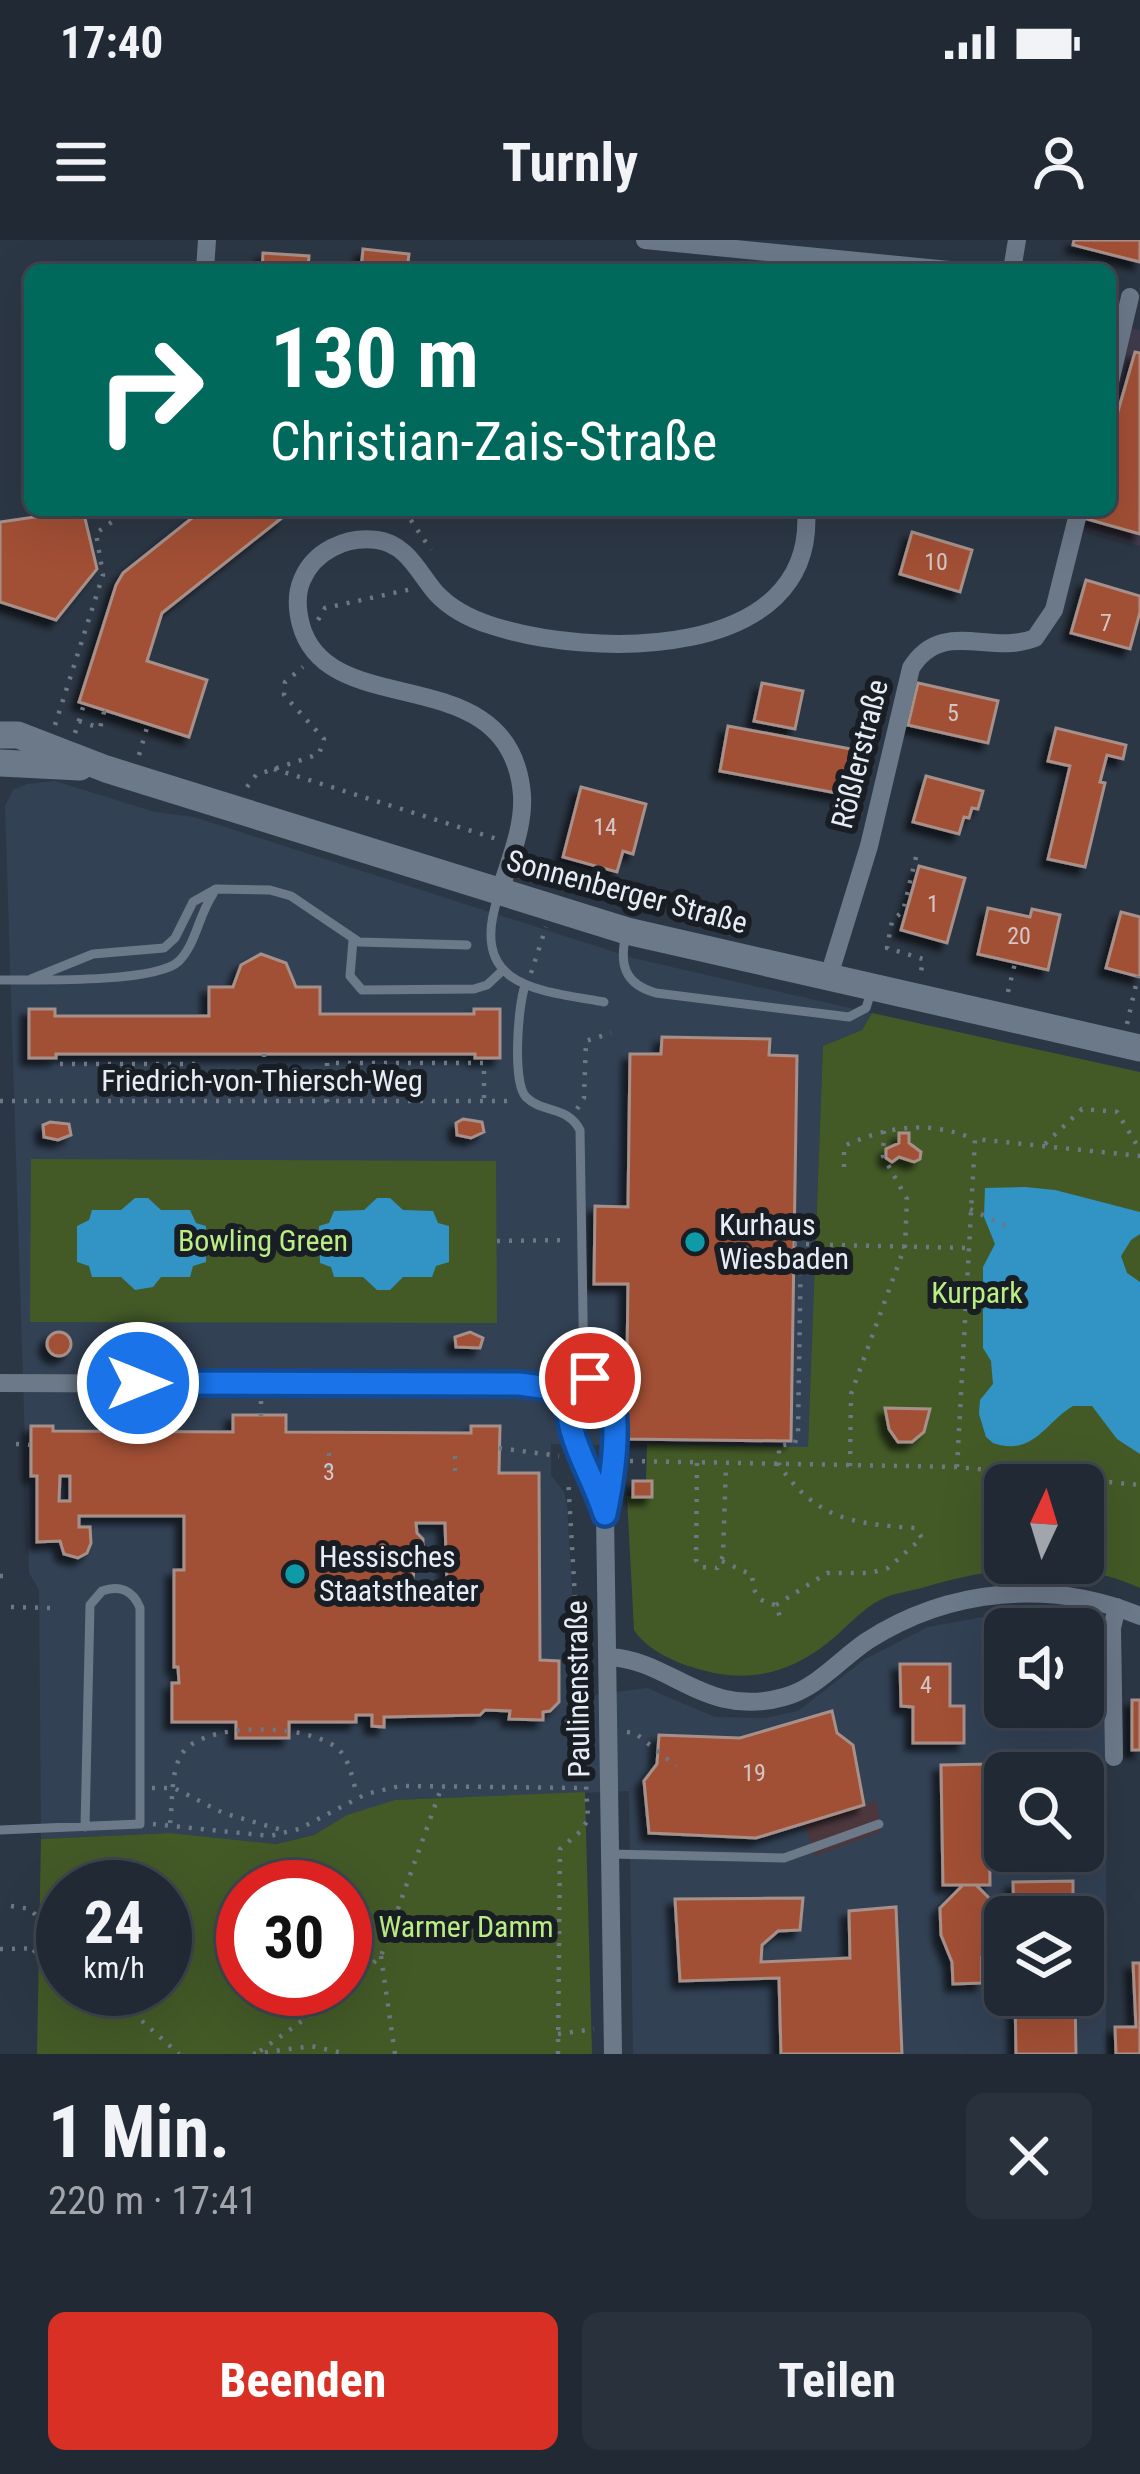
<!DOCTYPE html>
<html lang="de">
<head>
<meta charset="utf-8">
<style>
	body { margin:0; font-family:"Roboto Condensed",sans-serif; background:#29313c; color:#f1f3f6; height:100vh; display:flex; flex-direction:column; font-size:45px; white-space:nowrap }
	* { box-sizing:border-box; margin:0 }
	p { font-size:39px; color:#a2a6ac }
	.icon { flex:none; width:66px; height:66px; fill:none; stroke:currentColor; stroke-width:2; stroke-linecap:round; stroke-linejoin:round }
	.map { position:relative; height:1814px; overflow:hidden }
	.details { display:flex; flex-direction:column; background:#212934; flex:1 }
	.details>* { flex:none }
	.banner { position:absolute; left:24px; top:24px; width:1092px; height:252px; border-radius:18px; box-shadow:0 12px 48px #0002,0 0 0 3px #3e454f; background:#00695c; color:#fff; overflow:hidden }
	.needle { width:78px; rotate:4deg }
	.tools { position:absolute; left:984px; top:1224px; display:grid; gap:24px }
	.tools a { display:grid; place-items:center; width:120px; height:120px; border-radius:18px; background:#212934; box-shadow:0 12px 48px #0002,0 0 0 3px #3e454f; font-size:60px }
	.speed { position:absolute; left:36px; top:1620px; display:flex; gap:24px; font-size:60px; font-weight:700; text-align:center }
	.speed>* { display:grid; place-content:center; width:156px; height:156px; border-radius:50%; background:#212934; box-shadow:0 12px 48px #0002,0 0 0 3px #3e454f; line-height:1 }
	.speed small { font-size:30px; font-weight:400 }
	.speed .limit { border:18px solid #d22; background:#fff; color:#111 }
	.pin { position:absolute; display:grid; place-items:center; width:102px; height:102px; color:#fff; margin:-51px; border:6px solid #fff; border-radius:50%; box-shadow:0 3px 12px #0007 }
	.me { position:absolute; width:132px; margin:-66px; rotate:90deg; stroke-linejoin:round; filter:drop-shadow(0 0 9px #0008) }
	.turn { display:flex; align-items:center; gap:42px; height:252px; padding:0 48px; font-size:54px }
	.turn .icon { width:156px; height:156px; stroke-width:2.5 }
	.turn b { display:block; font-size:84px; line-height:102px }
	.round { display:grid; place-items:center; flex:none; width:126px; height:126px; border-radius:18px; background:#29313c }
	.headline { display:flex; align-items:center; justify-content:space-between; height:204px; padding:0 48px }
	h1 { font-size:72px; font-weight:700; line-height:90px }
	.action { display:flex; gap:24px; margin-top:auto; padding:24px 48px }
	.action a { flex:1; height:138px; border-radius:18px; background:#d93025; color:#fff; font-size:48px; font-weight:700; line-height:138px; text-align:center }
	.action a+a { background:#29313c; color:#f1f3f6 }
	.status { display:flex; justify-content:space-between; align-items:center; height:84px; padding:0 60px; background:#212934; direction:ltr }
	.status svg { height:33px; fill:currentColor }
	header { display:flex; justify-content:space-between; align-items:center; height:156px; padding:0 48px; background:#212934; font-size:54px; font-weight:700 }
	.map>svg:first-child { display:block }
	.built { fill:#324154; fill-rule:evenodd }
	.industrial { fill:#4c373d }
	.medical { fill:#3f3b4c }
	.green { fill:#435a27; fill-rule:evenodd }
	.water { fill:#3294c5 }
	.building { fill:#a15034; stroke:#a79089; stroke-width:3; fill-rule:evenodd; filter:url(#shadow) }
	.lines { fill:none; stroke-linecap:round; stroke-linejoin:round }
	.path { stroke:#6e7884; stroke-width:4.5; stroke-dasharray:3 9; stroke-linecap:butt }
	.service { stroke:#6c7989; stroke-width:9 }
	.minor { stroke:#6c7989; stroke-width:18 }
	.secondary { stroke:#6c7989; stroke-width:27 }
	.route-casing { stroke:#114b97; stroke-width:30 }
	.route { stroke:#1a73e8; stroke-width:21 }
	.culture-dot { fill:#0f9aa8; stroke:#191e25; stroke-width:4.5 }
	.labels { text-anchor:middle; stroke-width:12; stroke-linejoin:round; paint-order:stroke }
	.number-label { font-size:24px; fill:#d5c6c6 }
	.street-label { font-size:30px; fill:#e6edf7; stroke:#191e25 }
	.poi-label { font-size:30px; fill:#e6edf7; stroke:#191e25; text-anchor:start }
	.park-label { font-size:30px; fill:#baed83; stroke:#191e25 }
</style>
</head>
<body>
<div class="status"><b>17:40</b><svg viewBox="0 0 49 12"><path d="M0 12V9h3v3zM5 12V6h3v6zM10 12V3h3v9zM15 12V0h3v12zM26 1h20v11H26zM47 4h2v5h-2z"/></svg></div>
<header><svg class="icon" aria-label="menu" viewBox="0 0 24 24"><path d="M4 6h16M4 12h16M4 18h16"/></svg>Turnly<svg class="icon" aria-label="person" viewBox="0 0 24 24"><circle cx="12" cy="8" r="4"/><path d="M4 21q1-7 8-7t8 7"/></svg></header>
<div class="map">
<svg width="1140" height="1814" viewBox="0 0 1140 1814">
	<defs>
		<filter id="shadow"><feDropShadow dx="-7" dy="7" stdDeviation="3" flood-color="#0009"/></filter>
	</defs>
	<rect width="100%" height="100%" fill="#2c3745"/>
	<path class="built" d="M 55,541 L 155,572 L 194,577 L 633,718 L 872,773 L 862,790 L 823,806 L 808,1208 L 551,1204 L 551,1235 L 564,1252 L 567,1265 L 578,1457 L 647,1448 L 715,1477 L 765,1478 L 798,1471 L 865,1419 L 928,1387 L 1021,1370 L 1056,1369 L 1107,1381 L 1106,1814 L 633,1814 L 629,1551 L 396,1560 L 347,1575 L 314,1595 L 276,1604 L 170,1593 L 41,1599 L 39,1350 L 29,1333 L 5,566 L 13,550 L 27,544 ZM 1005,1389 L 1083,1389 L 1083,1467 L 1005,1467 ZM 1005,1533 L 1083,1533 L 1083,1611 L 1005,1611 ZM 1005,1677 L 1083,1677 L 1083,1755 L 1005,1755 Z"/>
	<path class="industrial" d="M 877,1561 L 880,1592 L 815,1616 L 804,1584 Z"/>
	<path class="medical" d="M 1132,88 L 1140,90 L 1140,306 L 1080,289 L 1085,270 L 1110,270 L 1110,172 Z"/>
	<path class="green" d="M 872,773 L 1140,832 L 1140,1348 C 1071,1316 994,1327 925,1347 C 911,1351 893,1353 880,1360 C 862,1369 847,1387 831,1400 C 789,1435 746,1444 695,1428 C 674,1422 646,1409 634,1390 L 627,1256 L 652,1257 L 652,1242 L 646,1241 L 647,1204 L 808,1207 L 823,806 L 862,790 ZM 1005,1245 L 1083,1245 L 1083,1323 L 1005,1323 Z
		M 31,919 L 496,921 L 497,1083 L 30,1082 Z
		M 585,1552 L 592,1814 L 37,1814 L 41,1599 L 170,1593 L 276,1604 L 314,1595 L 347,1575 L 395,1560 ZM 165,1647 L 165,1749 L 63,1749 L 63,1647 ZM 345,1647 L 345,1749 L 243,1749 L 243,1647 Z"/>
	<path class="water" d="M 1025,947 L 1055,950 L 1140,972 L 1140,994 L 1131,1000 L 1121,1016 L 1127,1033 L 1140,1042 L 1140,1214 L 1117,1199 L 1092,1166 L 1073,1166 C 1045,1182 1034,1217 993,1203 L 986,1197 L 979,1174 L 980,1160 L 993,1144 L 991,1121 L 983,1108 L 983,1027 L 995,1004 L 984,977 L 985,948 Z
		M 135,958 L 148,958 L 161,970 L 190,970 L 196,983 L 206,986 L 206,1022 L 193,1026 L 190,1037 L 161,1037 L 153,1047 L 135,1050 L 121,1037 L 92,1037 L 89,1026 L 77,1022 L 77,986 L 89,980 L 92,970 L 121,970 Z
		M 377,958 L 390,958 L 403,970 L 433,971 L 438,983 L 449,986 L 449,1022 L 436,1026 L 432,1037 L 403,1037 L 390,1050 L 377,1050 L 363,1037 L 334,1037 L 331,1027 L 320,1023 L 319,986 L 329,983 L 334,971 L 364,970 Z"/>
	<path class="building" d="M 1074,0 L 1140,0 L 1140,22 L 1073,5 Z
		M 363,9 L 409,14 L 407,30 L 361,30 Z
		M 263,13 L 309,16 L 308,30 L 262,30 Z
		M 1135,112 L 1140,113 L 1140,294 L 1087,279 L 1090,270 L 1110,270 L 1110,199 Z
		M 83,270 L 97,329 L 56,380 L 0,362 L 0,282 Z
		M 202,270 L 277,270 L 283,277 L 162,373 L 147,421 L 207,440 L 189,497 L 79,462 L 116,345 L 123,333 Z
		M 912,292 L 972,310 L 960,352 L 900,334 Z
		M 1086,340 L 1140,356 L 1140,372 L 1130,409 L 1071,393 Z
		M 762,443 L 803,451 L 795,489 L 754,481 Z
		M 918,443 L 998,461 L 988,503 L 908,485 Z
		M 728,486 L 856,510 L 847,555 L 720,531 Z
		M 1056,488 L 1126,505 L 1123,519 L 1107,515 L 1100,542 L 1105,543 L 1085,627 L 1048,619 L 1070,526 L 1048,521 Z
		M 926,536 L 983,551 L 978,569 L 972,568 L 969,578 L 964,577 L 959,594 L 913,582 Z
		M 581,547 L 646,564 L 633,614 L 623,611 L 617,632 L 563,617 Z
		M 919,626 L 965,638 L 947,703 L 901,690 Z
		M 988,668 L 1030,677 L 1032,669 L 1060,675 L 1048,730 L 978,714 Z
		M 1121,672 L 1140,677 L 1140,737 L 1106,728 Z
		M 261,714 L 286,723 L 296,747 L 320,747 L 320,774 L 474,774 L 474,769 L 500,769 L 500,818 L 475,818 L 475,814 L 56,814 L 56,818 L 29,818 L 29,769 L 55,769 L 55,776 L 209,776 L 209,747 L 233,747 L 241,725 Z
		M 662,797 L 770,799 L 769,815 L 797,816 L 791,1201 L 626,1199 L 628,1044 L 594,1044 L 595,966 L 628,967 L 630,814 L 661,814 Z
		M 463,879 L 482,882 L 484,892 L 471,898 L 457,895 L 456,883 Z
		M 50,882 L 69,884 L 71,895 L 58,900 L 44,897 L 43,885 Z
		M 899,893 L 909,893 L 909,903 L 921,912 L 920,919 L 914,922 L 899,917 L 892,922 L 886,918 L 886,909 L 899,903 Z
		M 470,1092 L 483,1098 L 480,1108 L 456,1107 L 455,1097 Z
		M47 1104a12 12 0 1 1 24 0a12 12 0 1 1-24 0Z
		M 885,1168 L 930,1169 L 924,1192 L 912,1202 L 898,1202 L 889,1189 Z
		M 233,1175 L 286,1175 L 286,1192 L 471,1193 L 471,1186 L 500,1186 L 499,1233 L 539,1233 L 540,1420 L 559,1421 L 559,1462 L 550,1471 L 543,1472 L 543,1480 L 509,1479 L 510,1471 L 485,1470 L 480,1475 L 384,1477 L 384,1487 L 372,1486 L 372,1475 L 356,1475 L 356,1482 L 289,1482 L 289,1498 L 236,1498 L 236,1482 L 172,1482 L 172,1443 L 179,1443 L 178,1427 L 174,1427 L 174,1330 L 184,1330 L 184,1276 L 79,1276 L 79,1287 L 90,1287 L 91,1303 L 87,1313 L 78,1318 L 64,1314 L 60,1301 L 37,1302 L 37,1236 L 31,1236 L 31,1186 L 53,1186 L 53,1191 L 233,1192 ZM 60,1236 L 70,1236 L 70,1261 L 59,1261 ZM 416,1283 L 445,1283 L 447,1344 L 430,1361 L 337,1361 L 337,1344 L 412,1344 L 416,1318 L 423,1315 L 423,1299 L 417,1293 Z
		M 633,1241 L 652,1241 L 652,1257 L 633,1257 Z
		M 900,1424 L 950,1424 L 950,1466 L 964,1466 L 964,1503 L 913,1503 L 913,1467 L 901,1466 Z
		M 1132,1460 L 1140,1460 L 1140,1510 L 1132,1510 Z
		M 832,1471 L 837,1493 L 853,1505 L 864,1565 L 756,1598 L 649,1593 L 644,1541 L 657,1524 L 659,1495 L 740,1498 Z
		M 989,1524 L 990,1645 L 943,1645 L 941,1525 Z
		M 1073,1641 L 1073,1677 L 1014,1677 L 1013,1642 Z
		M 963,1645 L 976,1645 L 998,1667 L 999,1705 L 982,1717 L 982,1743 L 953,1744 L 952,1722 L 941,1695 L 940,1668 Z
		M 803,1658 L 800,1690 L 778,1691 L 762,1705 L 761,1722 L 850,1718 L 849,1671 L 896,1667 L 902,1814 L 781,1814 L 779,1738 L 680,1741 L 675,1659 Z
		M 1133,1723 L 1140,1723 L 1140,1814 L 1116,1814 L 1115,1787 L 1136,1787 Z
		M 1015,1755 L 1075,1755 L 1076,1814 L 1016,1814 Z"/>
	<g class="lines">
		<path class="path" d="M 404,270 L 431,310
			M 318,380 L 325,368 L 412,349
			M 79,481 L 100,488 L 104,472 L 97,470
			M 55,485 L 103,335 L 96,293 L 129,270
			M 75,493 L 84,464
			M 139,515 L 148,484
			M 274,529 L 497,599
			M 247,547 L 256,535 L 319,514 L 324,499 L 284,455 L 285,442 L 303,427
			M 916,617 L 903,671 L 892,681 L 887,708 L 923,719 L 921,732
			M 531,733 L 546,687
			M 1008,752 L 1015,723
			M 1127,784 L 1138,736
			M 264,814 L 264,862
			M 60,824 L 199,824 L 199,859
			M 0,861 L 510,861
			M 327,862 L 327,823 L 484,823 L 484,862
			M 577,869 L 584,858 L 586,801 L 611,793
			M 1045,904 L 1082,869 L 1117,872 L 1140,910
			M 844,927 L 844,906 C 888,886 928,880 974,899
			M 970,969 L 1006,986
			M 497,1001 L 569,1000
			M 794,1004 L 968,1008
			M 261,1176 L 261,1161
			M 16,1204 L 30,1205
			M 499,1208 L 559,1216
			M 630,1221 L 957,1227 L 1140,1245
			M 697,1223 L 696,1320 L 700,1327 L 717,1328 L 723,1316 L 726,1224
			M 850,1226 L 851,1154 L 905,1006 L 907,959 L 883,916 L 884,888
			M 957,1227 L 975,899 L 1140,916
			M 329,1228 L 329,1206
			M 455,1231 L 455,1208
			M 722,1321 L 752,1335 C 754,1354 756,1361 776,1365 L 781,1380
			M 0,1336 L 11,1336
			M 776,1365 L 827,1333 L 870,1333 L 888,1328 L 922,1298 L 915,1288 C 853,1284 816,1279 779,1225 L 779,1206 L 795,1203 L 798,1192 L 801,1004
			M 11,1367 L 50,1368
			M 627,1492 L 635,1493 L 676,1526
			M 152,1548 L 174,1548 L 223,1573 L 282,1590
			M 170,1583 C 173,1562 170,1528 184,1511 C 209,1481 316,1483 341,1512 C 350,1523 353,1541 357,1555
			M 153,1584 L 270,1596 L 299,1589 L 366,1554 L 400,1546 L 586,1548
			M 11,1666 L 30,1669 L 63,1704
			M 0,1709 L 63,1708
			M 33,1710 L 63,1731
			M 381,1716 L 395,1814
			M 106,1749 L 179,1814
			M 558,1794 L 594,1789
			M 260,1811 L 337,1756 L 381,1716 L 442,1546
			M 253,1814 L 311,1806 L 347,1814
			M 558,1814 L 560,1609 L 582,1590 L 588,1579 L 568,1238"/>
		<path class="service" d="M 498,657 C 468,747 537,750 604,762
			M 626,694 C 619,724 624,744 656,753 L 849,777 L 866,768 L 872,749
			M 353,700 L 350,736 L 362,750 L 474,749 L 487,745 L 502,731
			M 31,739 L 93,714 L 164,708 L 175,698 L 193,662 L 216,649 L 270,650 L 291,656 L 359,702 L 467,705
			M 0,740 C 35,740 157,743 179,721 C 196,704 199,674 213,654
			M 525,746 C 518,764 512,843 526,857 C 543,874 567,865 580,890 L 584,1138
			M 0,1590 L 140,1584 L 140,1368 C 133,1350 119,1345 102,1351 L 90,1365 L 85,1587
			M 610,1614 L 784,1618 L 879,1584"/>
		<path class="minor" d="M 645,0 L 949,30
			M 205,30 L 207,0
			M 1012,30 L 1017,0
			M 1110,142 L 1130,57
			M 500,652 C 509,621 524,588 522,555 C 511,415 328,485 301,385 C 297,370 296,354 302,340 C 314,311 346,296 377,300 C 407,304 418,332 436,353 C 450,368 471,379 490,385 C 589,418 817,423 806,270
			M 828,739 L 869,606 L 911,428 C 942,378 990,416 1035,398 L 1054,370 L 1079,270
			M 0,1143 L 519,1145 L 549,1148 L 568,1165
			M 605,1274 L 570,1189 L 571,1148 L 584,1138 L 606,1143 C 623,1173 612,1241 605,1274 L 613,1814
			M 609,1417 C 672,1420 705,1479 784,1457 C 817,1448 839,1420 867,1401 C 949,1348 1051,1339 1140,1376
			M 1114,1517 L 1112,1388 L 1117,1367"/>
		<path class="secondary" d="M 0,495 L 18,495 L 106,529 L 627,691 L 1140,808
			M 0,523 L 80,527"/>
	</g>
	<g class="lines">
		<g class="route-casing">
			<path id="route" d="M 138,1143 L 519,1144 L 549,1148 L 568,1165 C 569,1202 594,1238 605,1274 C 612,1240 623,1173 606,1144 L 590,1138"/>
		</g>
		<use href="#route" class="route"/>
	</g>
	<g class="culture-dot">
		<circle cx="695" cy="1002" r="12"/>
		<circle cx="295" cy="1334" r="12"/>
	</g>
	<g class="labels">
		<g class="number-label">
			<text x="936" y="330">10</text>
			<text x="1106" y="391">7</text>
			<text x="953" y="481">5</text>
			<text x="605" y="595">14</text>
			<text x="933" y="672">1</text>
			<text x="1019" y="704">20</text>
			<text x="329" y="1240">3</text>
			<text x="926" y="1453">4</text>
			<text x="754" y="1541">19</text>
		</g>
		<g class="street-label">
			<text transform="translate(860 514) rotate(-76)" y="10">Rößlerstraße</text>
			<text transform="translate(627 652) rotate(15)" y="10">Sonnenberger Straße</text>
			<text x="262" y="851">Friedrich-von-Thiersch-Weg</text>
			<text transform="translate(578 1449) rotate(-91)" y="10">Paulinenstraße</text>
		</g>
		<g class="poi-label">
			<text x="719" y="995">Kurhaus<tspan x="719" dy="34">Wiesbaden</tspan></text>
			<text x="319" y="1327">Hessisches<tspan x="319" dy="34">Staatstheater</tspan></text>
		</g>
		<g class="park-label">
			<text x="263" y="1011">Bowling Green</text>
			<text x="977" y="1063">Kurpark</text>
			<text x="466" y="1697">Warmer Damm</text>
		</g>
	</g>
</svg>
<div class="tools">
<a><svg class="needle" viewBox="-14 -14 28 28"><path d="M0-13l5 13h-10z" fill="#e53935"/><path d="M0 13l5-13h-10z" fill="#a2a6ac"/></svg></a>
<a><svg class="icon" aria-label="sound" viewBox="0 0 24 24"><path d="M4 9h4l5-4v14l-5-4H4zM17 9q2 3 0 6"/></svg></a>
<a><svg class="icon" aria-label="search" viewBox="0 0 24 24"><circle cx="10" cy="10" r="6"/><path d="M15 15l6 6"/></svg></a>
<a><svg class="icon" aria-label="layers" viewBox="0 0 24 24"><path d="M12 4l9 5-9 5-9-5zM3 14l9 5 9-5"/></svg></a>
</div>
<div class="speed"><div>24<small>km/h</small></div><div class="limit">30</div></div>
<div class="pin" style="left:590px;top:1138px;background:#d93025"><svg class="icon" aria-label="arrive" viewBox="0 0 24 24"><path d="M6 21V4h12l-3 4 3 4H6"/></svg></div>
<svg class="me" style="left:138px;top:1143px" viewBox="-20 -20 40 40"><circle r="17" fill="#1a73e8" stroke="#fff" stroke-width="3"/><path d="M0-11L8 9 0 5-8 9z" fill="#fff"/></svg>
<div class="banner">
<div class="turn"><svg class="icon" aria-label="right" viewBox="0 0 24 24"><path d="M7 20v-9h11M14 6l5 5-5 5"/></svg><div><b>130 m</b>Christian-Zais-Straße</div></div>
</div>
</div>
<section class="details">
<div class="headline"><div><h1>1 Min.</h1><p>220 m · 17:41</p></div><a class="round"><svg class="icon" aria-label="close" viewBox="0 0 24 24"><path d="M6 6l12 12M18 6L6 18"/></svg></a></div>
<div class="action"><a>Beenden</a><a>Teilen</a></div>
</section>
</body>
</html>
